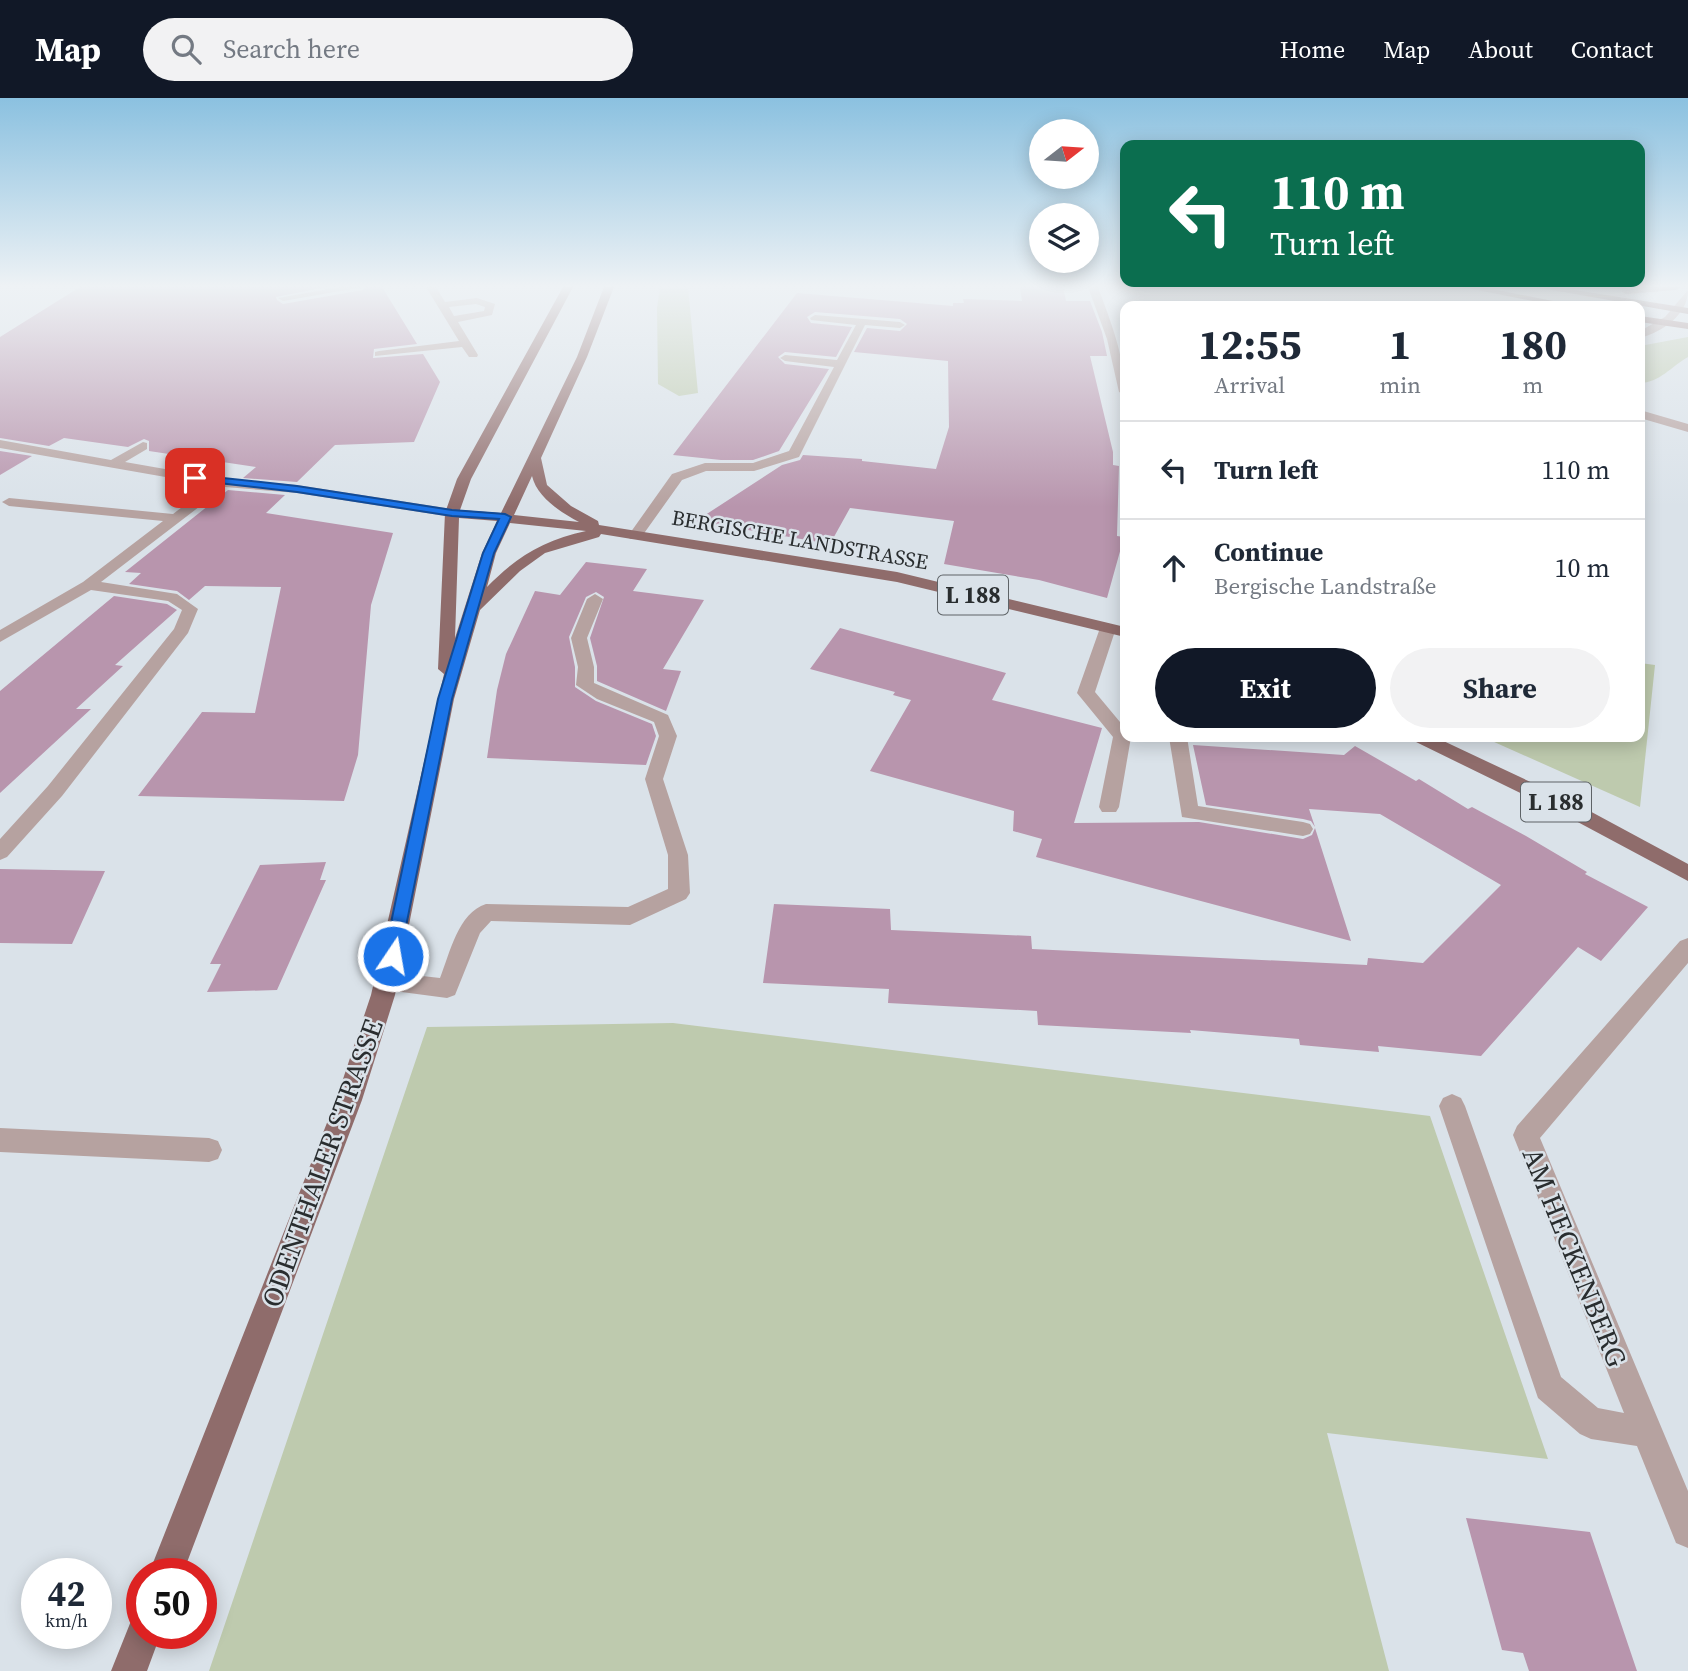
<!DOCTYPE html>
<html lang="en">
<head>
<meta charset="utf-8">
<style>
	body { margin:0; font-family:"Source Serif 4",serif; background:#f2f2f3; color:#1f2937; height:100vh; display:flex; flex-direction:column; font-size:26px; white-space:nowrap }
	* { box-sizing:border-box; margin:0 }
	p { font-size:23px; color:#747a83 }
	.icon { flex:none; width:38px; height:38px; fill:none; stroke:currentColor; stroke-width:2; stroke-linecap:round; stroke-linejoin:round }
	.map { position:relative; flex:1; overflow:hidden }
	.panel { position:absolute; left:1120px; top:203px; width:525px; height:441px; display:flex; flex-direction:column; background:#fff; border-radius:14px; box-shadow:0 4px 18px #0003 }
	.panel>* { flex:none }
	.guide { position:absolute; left:1120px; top:42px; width:525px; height:147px; border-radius:14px; box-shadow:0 4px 18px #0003; background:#0b6e4f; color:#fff; overflow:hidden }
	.needle { width:46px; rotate:73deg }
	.fabs { position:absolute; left:1029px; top:21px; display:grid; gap:14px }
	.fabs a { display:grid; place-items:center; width:70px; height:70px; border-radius:50%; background:#fff; box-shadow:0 4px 18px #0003; font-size:35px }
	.speed { position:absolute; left:21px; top:1460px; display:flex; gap:14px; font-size:35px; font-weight:700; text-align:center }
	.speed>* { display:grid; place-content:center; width:91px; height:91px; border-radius:50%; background:#fff; box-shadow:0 4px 18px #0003; line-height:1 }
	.speed small { font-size:18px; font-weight:400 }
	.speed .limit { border:10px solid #d22; background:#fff; color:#111 }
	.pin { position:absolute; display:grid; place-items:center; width:60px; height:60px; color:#fff; margin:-30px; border-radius:14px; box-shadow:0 4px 10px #0006 }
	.me { position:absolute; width:77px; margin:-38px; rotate:12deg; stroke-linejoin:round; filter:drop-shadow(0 0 5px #0008) }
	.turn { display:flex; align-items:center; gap:24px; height:147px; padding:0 35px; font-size:32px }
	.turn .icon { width:91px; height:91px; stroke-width:2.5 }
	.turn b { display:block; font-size:49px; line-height:60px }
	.eta { display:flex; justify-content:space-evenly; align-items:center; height:119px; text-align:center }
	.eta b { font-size:42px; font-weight:700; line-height:49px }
	.primary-button { display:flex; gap:14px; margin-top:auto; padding:14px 35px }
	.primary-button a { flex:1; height:80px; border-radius:42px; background:#111827; color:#fff; font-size:28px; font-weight:700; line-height:80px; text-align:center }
	.primary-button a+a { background:#f2f2f3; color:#1f2937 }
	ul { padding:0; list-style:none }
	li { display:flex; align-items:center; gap:21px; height:98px; padding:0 35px; border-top:2px solid #e0e1e3 }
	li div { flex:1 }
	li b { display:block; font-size:26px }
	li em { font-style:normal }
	header { display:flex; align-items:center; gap:42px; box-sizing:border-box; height:98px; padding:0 35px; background:#111827; color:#fff }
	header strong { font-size:33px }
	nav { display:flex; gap:38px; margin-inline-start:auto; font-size:24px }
	.search { width:490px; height:63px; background:#f2f2f3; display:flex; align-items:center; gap:18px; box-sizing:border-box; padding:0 24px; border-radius:38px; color:#747a83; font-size:26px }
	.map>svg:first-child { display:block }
	.green { fill:#becaae }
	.building { fill:#b895ad }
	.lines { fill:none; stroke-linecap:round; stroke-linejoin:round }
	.minor { fill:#b6a2a0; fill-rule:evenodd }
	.major { fill:#8f6c6b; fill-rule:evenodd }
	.route { fill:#1a73e8; stroke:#114b97; stroke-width:2 }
	.labels { text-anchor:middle; stroke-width:5; stroke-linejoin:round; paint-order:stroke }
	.far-street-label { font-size:21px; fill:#292d2f; stroke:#dae2e9 }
	.shield { fill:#dae2e9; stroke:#5e6367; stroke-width:2 }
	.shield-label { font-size:23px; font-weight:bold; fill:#292d2f }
	.near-street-label { font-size:28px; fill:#292d2f; stroke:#dae2e9 }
</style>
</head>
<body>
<header>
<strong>Map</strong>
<div class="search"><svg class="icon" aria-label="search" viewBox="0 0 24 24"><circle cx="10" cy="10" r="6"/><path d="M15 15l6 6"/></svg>Search here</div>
<nav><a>Home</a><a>Map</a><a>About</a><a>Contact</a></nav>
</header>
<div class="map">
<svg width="1688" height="1573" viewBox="0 0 1688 1573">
	<rect width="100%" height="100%" fill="#dae2e9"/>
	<path class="green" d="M 660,189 L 688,189 L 698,295 L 679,298 L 658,286 L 657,210 Z
		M 1688,239 L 1688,259 C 1672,268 1659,285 1640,285 L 1640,248 Z
		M 1640,565 L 1655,567 L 1640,709 L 1483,639 L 1640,639 Z
		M 673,925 L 1430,1018 L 1548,1361 L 1327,1335 L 1389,1573 L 209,1573 L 427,929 Z"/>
	<path class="building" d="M 80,189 L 326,189 L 276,199 L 277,202 L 283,206 L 363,192 L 366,189 L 382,189 L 417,246 L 374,251 L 373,260 L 423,256 L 440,284 L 414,344 L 335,347 L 297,384 L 243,380 L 256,369 L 149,353 L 149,343 L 144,341 L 128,349 L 64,340 L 49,348 L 0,340 L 0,239 Z
		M 1020,189 L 1063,189 L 1066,203 L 1090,203 L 1102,234 L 1107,258 L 1090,258 L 1113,354 L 1113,367 L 1119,368 L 1117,438 L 1124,439 L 1107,500 L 1039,482 L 944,466 L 954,423 L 850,410 L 830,446 L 696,423 L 782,367 L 800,362 L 803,357 L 862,361 L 862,363 L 936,371 L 949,329 L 948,263 L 854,254 L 867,230 L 900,233 L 907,226 L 900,221 L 815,214 L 807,219 L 811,225 L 852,229 L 836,259 L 785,254 L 778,259 L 785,266 L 829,271 L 779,353 L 753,362 L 721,362 L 673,357 L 797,195 L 953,208 L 953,205 L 964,205 L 963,201 L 1022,203 Z
		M 0,353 L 32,358 L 0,377 Z
		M 228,392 L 285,397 L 266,415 L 393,435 L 371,507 L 358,657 L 344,703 L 138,698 L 202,614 L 255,615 L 281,489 L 205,488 L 189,502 L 177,493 L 129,486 L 141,475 L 125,474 Z
		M 586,464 L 647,471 L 633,493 L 704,502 L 663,571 L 681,573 L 666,613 L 597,583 L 597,568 L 590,540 L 604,499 L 596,494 L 586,499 L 569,539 L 575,569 L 575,589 L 596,603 L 652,626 L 656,638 L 646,667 L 487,660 L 497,592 L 506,556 L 535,493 L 560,497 Z
		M 114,498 L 167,506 L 177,512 L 115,567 L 123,568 L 76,611 L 91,611 L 0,695 L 0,593 Z
		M 840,530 L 1006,575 L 992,602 L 1102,630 L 1074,725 L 1199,724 L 1303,741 L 1312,737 L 1315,730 L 1351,843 L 1036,759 L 1042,741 L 1013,733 L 1014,713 L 870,673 L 911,602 L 893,597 L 895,594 L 810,571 Z
		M 1193,647 L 1344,657 L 1355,648 L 1416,683 L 1419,681 L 1468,711 L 1472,709 L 1526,738 L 1587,774 L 1585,776 L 1648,809 L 1601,863 L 1578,849 L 1481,958 L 1378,948 L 1379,954 L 1300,947 L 1299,941 L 1190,932 L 1191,935 L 1038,927 L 1037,913 L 888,905 L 889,891 L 763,885 L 774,806 L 890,811 L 891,832 L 1031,838 L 1032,851 L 1367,867 L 1368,860 L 1423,865 L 1501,787 L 1380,716 L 1309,711 L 1315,729 L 1311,723 L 1303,721 L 1206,707 Z
		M 326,764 L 320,782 L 326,782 L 277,892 L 207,894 L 221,866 L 210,866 L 260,767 Z
		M 0,771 L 54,772 L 105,773 L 72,846 L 0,845 Z
		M 1466,1420 L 1590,1434 L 1637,1573 L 1529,1573 L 1523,1555 L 1502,1552 Z"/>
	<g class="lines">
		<path class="minor" d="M 340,189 L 363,189 L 283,203 L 278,200 Z
			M 426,189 L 436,189 L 445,204 L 477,200 L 495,206 L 492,217 L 458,224 L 478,257 L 477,259 L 469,259 L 462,249 L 375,258 L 375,254 L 379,253 L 459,243 ZM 476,206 L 485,209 L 484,213 L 454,218 L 449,209 Z
			M 1088,189 L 1098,189 C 1111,225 1125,258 1125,297 L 1119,294 L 1107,241 Z
			M 1688,192 C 1688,217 1662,234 1640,240 L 1640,233 L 1665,219 Z
			M 815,217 L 900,224 L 905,227 L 900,230 L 865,227 L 799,359 L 754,373 L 706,373 L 682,382 L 640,441 L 630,441 L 628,438 L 672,376 L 705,365 L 753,365 L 789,353 L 834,269 L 785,263 L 780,260 L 785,257 L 837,262 L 856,227 L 811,222 L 810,220 Z
			M 1640,312 L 1688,326 L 1688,334 L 1640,320 Z
			M 0,342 L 111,362 L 143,344 L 147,345 L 147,351 L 125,364 L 222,381 L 297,387 L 452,411 L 459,415 L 452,419 L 297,395 L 225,389 L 101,484 L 177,496 L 198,511 L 188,535 L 62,698 L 7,759 L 0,762 L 0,741 L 48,688 L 174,531 L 182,512 L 168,503 L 91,492 L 0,544 L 0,532 L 83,484 L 163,423 L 9,408 L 2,404 L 9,400 L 173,416 L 211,387 L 0,350 Z
			M 595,496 L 603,501 L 587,540 L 594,569 L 594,585 L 668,617 L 677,638 L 663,681 L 688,757 L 690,795 L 686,801 L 630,827 L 491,823 L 480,835 L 455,897 L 447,900 L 379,891 L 376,884 L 379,877 L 387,874 L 440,880 C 450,855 458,815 486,806 L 628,809 L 668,791 L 668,757 L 645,681 L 659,638 L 654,624 L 597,601 L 576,587 L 578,569 L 571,540 L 587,501 Z
			M 1108,525 L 1116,530 L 1095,594 L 1125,630 L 1125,639 L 1131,639 L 1119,709 L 1116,714 L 1102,714 L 1099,709 L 1113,639 L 1077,595 L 1100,530 Z
			M 1169,639 L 1187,639 L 1198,708 L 1303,724 L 1310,726 L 1313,731 L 1310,736 L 1303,738 L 1182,719 Z
			M 1688,840 L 1688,865 L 1540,1040 L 1688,1393 L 1688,1450 L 1676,1445 L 1637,1348 L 1591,1341 L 1580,1336 L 1538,1300 L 1439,1008 L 1443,1000 L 1452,996 L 1461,1000 L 1465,1008 L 1561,1279 L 1598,1310 L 1624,1315 L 1513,1037 L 1517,1028 L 1680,843 Z
			M 0,1030 L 209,1040 L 218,1043 L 222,1052 L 218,1061 L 209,1064 L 0,1054 Z"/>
		<path class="major" d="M 563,189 L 573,189 L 471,381 L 460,412 L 501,415 L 577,259 L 604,189 L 614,189 L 587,259 L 541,360 L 547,387 L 571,408 L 598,423 L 599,427 L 897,474 L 1125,529 L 1125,539 L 897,484 L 601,436 L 599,439 L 545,455 L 520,473 L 480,512 L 454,601 L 395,897 L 362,1002 L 183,1475 L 149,1475 L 336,1002 L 371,897 L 444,576 L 438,571 L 445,415 L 457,381 ZM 532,378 C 537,399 560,414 579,424 L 514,417 ZM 459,420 L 497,423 L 482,455 L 455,540 ZM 510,425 L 586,433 C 544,442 516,459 487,489 L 496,455 Z
			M 1462,189 L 1482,189 L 1563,205 L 1558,208 Z
			M 1535,189 L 1556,189 L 1688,210 L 1688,216 Z
			M 1643,189 L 1681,189 L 1676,192 L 1626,196 L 1621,193 Z
			M 1640,218 L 1688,225 L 1688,231 L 1640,224 Z
			M 1411,639 L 1435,639 L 1573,704 L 1688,766 L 1688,783 L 1559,714 L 1414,643 Z
			M 142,1518 L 142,1535 L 161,1535 L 147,1573 L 111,1573 L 131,1523 Z"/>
	</g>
	<linearGradient id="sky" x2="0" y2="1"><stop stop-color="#8bc1e0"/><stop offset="0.46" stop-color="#eef2f5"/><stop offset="1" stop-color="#eef2f5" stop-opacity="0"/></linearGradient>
	<rect width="1688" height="409" fill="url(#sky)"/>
	<path class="route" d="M 195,377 L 297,388 L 452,412 L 505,416 L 511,419 L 494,455 L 452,601 L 399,863 L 387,863 L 384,858 L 438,601 L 483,455 L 499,421 L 452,418 L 297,394 L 192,382 L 190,380 Z"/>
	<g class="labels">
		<g class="far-street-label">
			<text transform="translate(800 442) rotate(10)" y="7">BERGISCHE LANDSTRASSE</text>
		</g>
		<g class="shield">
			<rect x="938" y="477.5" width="70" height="39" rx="5"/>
			<rect x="1521" y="684.5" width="70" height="39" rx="5"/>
		</g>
		<g class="shield-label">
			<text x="973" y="505">L 188</text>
			<text x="1556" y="712">L 188</text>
		</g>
		<g class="near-street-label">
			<text transform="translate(322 1065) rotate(-70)" y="10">ODENTHALER STRASSE</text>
			<text transform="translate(1575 1159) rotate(68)" y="10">AM HECKENBERG</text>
		</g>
	</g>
</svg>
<div class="fabs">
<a><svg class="needle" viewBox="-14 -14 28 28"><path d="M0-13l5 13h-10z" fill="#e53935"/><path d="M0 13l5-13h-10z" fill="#747a83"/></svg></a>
<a><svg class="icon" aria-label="layers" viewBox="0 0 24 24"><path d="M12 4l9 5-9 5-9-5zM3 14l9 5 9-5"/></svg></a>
</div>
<div class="speed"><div>42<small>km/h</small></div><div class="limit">50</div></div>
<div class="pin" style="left:195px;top:380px;background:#d93025"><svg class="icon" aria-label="arrive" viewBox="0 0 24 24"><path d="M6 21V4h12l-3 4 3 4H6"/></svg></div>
<svg class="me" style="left:393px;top:858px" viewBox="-20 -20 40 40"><circle r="17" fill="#1a73e8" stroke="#fff" stroke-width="3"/><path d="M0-11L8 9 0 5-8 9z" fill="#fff"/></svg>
<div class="guide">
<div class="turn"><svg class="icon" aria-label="left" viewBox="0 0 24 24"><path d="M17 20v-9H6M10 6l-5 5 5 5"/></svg><div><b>110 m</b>Turn left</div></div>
</div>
<section class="panel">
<div class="eta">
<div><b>12:55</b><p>Arrival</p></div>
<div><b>1</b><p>min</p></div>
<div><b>180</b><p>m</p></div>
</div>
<ul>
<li><svg class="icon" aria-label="left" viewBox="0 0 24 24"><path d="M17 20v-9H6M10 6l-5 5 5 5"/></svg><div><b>Turn left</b></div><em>110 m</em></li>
<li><svg class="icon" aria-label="ahead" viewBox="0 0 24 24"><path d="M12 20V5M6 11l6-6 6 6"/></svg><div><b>Continue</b><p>Bergische Landstraße</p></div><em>10 m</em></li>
</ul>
<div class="primary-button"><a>Exit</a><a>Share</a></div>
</section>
</div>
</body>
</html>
